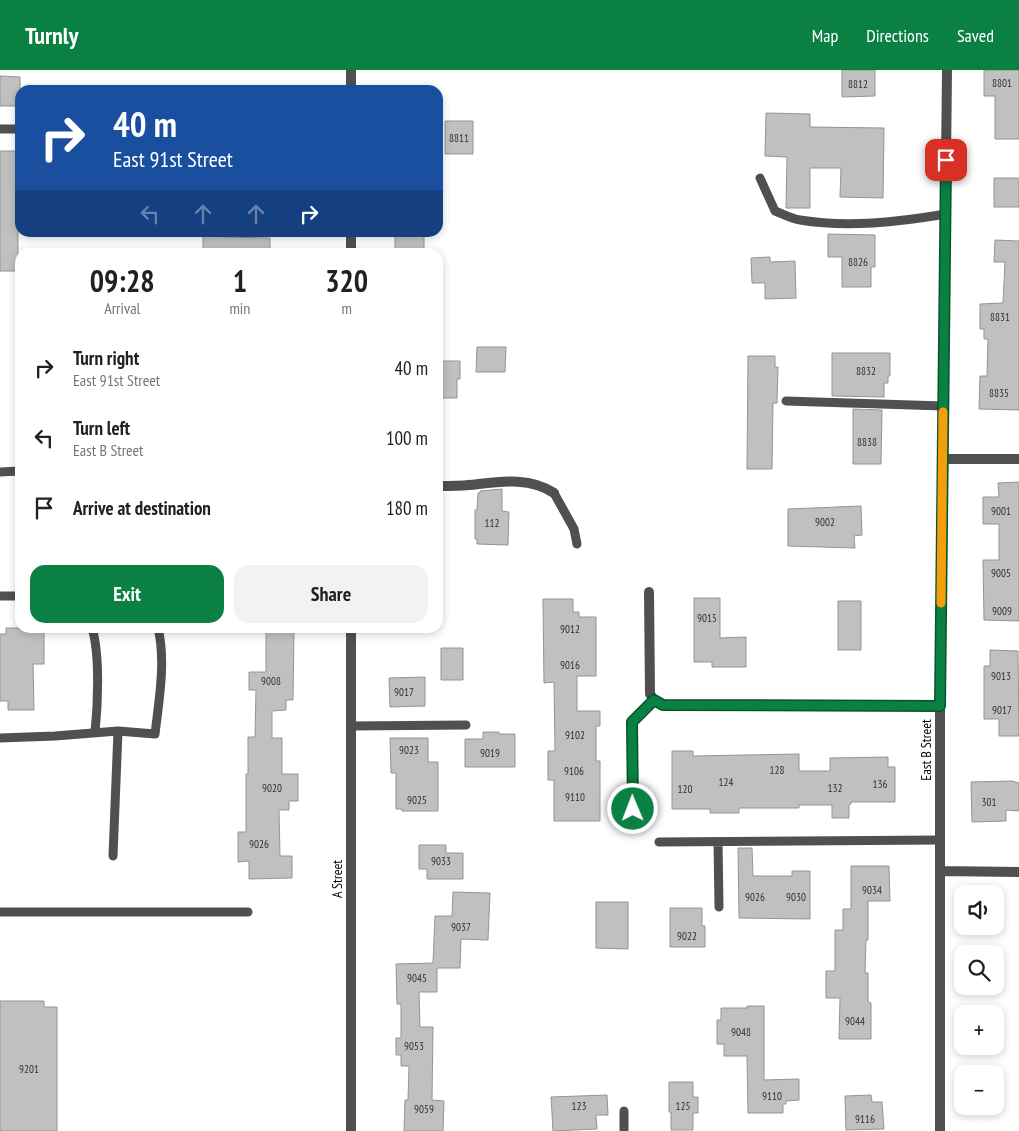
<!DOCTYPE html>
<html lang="en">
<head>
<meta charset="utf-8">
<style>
	body { margin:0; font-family:"PT Sans Narrow",sans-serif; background:#f2f2f2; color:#202124; height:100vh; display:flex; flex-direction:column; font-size:19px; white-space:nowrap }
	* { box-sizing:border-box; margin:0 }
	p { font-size:16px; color:#757577 }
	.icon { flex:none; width:28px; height:28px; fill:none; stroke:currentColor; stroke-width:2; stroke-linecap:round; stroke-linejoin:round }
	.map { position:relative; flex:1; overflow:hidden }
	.sheet { position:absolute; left:15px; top:178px; width:428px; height:385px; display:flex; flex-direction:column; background:#fff; border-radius:15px; box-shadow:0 2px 8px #0003 }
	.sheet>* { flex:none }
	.hud { position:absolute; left:15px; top:15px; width:428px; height:152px; border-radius:15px; box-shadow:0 2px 8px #0003; background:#1a4fa0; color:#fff; overflow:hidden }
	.fabs { position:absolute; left:954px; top:815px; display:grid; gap:10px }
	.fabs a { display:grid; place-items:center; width:50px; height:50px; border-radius:10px; background:#fff; box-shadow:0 2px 8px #0003; font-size:25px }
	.pin { position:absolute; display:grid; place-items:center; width:42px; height:42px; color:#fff; margin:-21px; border-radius:10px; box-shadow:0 2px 8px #0006 }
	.me { position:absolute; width:55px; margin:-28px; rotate:359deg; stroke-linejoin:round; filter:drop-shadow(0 0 4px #0008) }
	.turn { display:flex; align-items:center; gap:18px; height:105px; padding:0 15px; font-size:22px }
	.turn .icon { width:65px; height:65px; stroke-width:2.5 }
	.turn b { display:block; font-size:35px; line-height:42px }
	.lanes { display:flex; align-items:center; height:48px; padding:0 15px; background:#0003; justify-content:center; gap:25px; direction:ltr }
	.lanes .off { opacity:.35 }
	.eta { display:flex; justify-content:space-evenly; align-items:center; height:85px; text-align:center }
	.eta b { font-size:30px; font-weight:700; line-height:35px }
	.action { display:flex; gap:10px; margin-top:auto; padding:10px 15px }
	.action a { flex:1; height:58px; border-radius:15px; background:#0b8043; color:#fff; font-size:20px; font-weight:700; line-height:58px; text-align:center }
	.action a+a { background:#f2f2f2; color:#202124 }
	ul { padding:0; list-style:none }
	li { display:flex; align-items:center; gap:15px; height:70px; padding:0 15px }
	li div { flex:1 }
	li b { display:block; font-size:19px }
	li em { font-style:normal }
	header { display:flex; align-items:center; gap:30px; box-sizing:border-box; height:70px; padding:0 25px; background:#0b8043; color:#fff }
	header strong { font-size:24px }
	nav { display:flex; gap:28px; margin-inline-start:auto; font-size:18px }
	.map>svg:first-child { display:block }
	.building { fill:#c0c0c0; stroke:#949494 }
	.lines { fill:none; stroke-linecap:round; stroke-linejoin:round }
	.lane { stroke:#505050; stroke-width:9 }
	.street { stroke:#505050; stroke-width:10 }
	.route-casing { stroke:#07532c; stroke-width:12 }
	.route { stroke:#0b8043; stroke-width:9 }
	.slow { stroke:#f59e0b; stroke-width:9 }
	.labels { text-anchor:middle; stroke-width:5; stroke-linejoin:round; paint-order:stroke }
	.number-label { font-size:11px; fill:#303030 }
	.street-label { font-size:14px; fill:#000; stroke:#fff }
</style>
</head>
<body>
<header>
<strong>Turnly</strong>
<nav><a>Map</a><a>Directions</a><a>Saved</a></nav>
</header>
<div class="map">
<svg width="1019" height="1061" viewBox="0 0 1019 1061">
	<rect width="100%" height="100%" fill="#fff"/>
	<path class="building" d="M 842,0 L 875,0 L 875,26 L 842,27 Z
		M 984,0 L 1019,0 L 1019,69 L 995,69 L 995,26 L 984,26 Z
		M 0,6 L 20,7 L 20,36 L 0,36 Z
		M 766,43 L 810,44 L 810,57 L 884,58 L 883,128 L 840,127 L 841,98 L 810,98 L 810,138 L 786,138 L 787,87 L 765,86 Z
		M 445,51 L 473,51 L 473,84 L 445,84 Z
		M 0,81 L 20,81 L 20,109 L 18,109 L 18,201 L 0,201 Z
		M 994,108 L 1019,108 L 1019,137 L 994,137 Z
		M 203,162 L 223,162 L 223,167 L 270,168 L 270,182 L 221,182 L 222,180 L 203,179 Z
		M 828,164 L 875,165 L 875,197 L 871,197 L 871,217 L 842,217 L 842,187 L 828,187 Z
		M 395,166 L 424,166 L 424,182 L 395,182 Z
		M 995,170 L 1019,171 L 1019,340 L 979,339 L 980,306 L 987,306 L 988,269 L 984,269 L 984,259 L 980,259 L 980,234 L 1003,233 L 1005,192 L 994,192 Z
		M 770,187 L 770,192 L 795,191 L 796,228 L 765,229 L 765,213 L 752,213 L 751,188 Z
		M 477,277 L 506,277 L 505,302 L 476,302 Z
		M 832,283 L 890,283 L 890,306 L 888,306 L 888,313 L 884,313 L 884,327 L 832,326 Z
		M 748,286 L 775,286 L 775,297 L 778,297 L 777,333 L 773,333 L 772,399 L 747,399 Z
		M 438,291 L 460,291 L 460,309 L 457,309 L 457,328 L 438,328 Z
		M 853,339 L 882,340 L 881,394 L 853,394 Z
		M 1019,412 L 1019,551 L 984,550 L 983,490 L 999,490 L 999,454 L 983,454 L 983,427 L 999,427 L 998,413 Z
		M 502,419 L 502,441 L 509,442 L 508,475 L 477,474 L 477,469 L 475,469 L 475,440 L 477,440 L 478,423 L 480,423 L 480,421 Z
		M 861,436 L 862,465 L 854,466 L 855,478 L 788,476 L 788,439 Z
		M 694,528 L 720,528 L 720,568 L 746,567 L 746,597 L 712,597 L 712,592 L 694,592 Z
		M 543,529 L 573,529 L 573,542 L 579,542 L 579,547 L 596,547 L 596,606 L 577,606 L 577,641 L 600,641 L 600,656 L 596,656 L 596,691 L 600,691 L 600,751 L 554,751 L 554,710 L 548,710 L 548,681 L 555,681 L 554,612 L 544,613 Z
		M 838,531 L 861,531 L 861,580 L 838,580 Z
		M 6,558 L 44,558 L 44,594 L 33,594 L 34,640 L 8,640 L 8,631 L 0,631 L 0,564 L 6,564 Z
		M 266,558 L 294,558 L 293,630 L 286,630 L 286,640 L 272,641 L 272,668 L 282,668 L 282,704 L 298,704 L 298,731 L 289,731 L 289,740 L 279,740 L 280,786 L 292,786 L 292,808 L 249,809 L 249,791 L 238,792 L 238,762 L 246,762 L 246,704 L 248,704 L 248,667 L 255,667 L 256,620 L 249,620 L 249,602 L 266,602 Z
		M 441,578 L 463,578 L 463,610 L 441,610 Z
		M 990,580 L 1018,581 L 1019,666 L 999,666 L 999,649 L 984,649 L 984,596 L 990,596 Z
		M 425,607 L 425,636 L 390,637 L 389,608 Z
		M 483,662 L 499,662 L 499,664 L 515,664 L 515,697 L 465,697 L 465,669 L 483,669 Z
		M 390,668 L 428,668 L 428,692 L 438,692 L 438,741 L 402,741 L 402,739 L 396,739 L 396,703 L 391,703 Z
		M 672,681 L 693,681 L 693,686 L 799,684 L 799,701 L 830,701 L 830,688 L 888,687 L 888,697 L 895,697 L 895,732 L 851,732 L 851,734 L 849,735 L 849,748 L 832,748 L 832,735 L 799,735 L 799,738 L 739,738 L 739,743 L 710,743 L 710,739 L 672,739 Z
		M 1012,711 L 1019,713 L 1019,741 L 1006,740 L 1006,751 L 972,752 L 971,712 Z
		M 419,775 L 446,775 L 446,783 L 463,783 L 463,809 L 427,809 L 427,799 L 419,799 Z
		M 738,778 L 752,778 L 753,806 L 792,806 L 792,801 L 810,801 L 810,849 L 739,848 Z
		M 851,796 L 889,796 L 890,831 L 868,831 L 868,870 L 866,870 L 865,903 L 868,903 L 868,932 L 871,933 L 871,969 L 839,969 L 840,928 L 826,928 L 826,901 L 835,901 L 835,860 L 843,860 L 843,839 L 851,839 Z
		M 453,822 L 490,823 L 488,870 L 461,869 L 460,898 L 437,898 L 437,922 L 419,922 L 420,957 L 433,957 L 432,1030 L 444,1031 L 443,1061 L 404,1061 L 405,1030 L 408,1030 L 409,996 L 401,996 L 401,985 L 396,985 L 396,968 L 401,968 L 401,934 L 397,934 L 396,894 L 433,893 L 435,846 L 452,846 Z
		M 596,832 L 628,832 L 628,879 L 596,878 Z
		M 670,838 L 702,838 L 702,856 L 705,856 L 705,877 L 670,877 Z
		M 0,931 L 44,931 L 44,937 L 57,937 L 57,1061 L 0,1061 Z
		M 747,936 L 764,936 L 764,1010 L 799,1009 L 799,1030 L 786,1031 L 786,1034 L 783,1034 L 783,1043 L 748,1043 L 747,986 L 724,986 L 724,974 L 717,974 L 717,950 L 721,950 L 721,938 L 747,938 Z
		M 669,1012 L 693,1012 L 693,1027 L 698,1027 L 698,1043 L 693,1043 L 693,1060 L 671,1060 L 671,1042 L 669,1042 Z
		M 607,1025 L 608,1045 L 596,1045 L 597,1059 L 553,1061 L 551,1027 Z
		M 871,1025 L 872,1032 L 882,1032 L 884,1059 L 846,1060 L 845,1026 Z"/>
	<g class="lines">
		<path class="lane" d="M 0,59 L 20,59
			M 760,108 L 775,141 C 783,144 792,149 800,150 C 848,158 898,152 946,144
			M 786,331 L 943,336
			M 0,402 L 20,401
			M 554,423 L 574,459 L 577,474
			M 0,526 L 20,526
			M 92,558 C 100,584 98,634 95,662
			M 351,656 L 466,655
			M 0,668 L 55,666 L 118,661 L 155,664 C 159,630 166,591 158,558
			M 633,756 L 632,652 L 654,630
			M 659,772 L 940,770
			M 718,772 L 719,837
			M 113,786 L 118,661
			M 0,842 L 248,842
			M 624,1041 L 624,1061"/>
		<path class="street" d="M 351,20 L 351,0
			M 351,182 L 351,162
			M 942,389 L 1019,389
			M 438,416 C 448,416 459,416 469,415 C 498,412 529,406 554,423
			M 649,522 L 650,624 L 654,630 L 663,635 L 940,636
			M 351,558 L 351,1061
			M 940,801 L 1019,802
			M 940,1061 L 940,636 L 947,0"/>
	</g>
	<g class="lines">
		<g class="route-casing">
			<path id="route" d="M 633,739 L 632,652 L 654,630 L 663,635 L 940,636 L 946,90"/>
		</g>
		<use href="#route" class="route"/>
		<path class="slow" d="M 941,533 L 943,342"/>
	</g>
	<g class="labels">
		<g class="number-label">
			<text x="1002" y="17">8801</text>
			<text x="858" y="18">8812</text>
			<text x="459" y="72">8811</text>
			<text x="858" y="196">8826</text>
			<text x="1000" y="251">8831</text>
			<text x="866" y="305">8832</text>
			<text x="999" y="327">8835</text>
			<text x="867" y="376">8838</text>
			<text x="1001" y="445">9001</text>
			<text x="825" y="456">9002</text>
			<text x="492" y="457">112</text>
			<text x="1001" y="507">9005</text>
			<text x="1002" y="545">9009</text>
			<text x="707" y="552">9015</text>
			<text x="570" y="563">9012</text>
			<text x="570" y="599">9016</text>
			<text x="1001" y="610">9013</text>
			<text x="271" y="615">9008</text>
			<text x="404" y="626">9017</text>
			<text x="1002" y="644">9017</text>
			<text x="575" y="669">9102</text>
			<text x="409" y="684">9023</text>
			<text x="490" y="687">9019</text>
			<text x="777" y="704">128</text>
			<text x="574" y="705">9106</text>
			<text x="726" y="716">124</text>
			<text x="880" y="718">136</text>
			<text x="272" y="722">9020</text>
			<text x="835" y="722">132</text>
			<text x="685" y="723">120</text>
			<text x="575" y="731">9110</text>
			<text x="417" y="734">9025</text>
			<text x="989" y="736">301</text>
			<text x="259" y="778">9026</text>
			<text x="441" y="795">9033</text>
			<text x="872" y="824">9034</text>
			<text x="755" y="831">9026</text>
			<text x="796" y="831">9030</text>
			<text x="461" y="861">9037</text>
			<text x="687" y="870">9022</text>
			<text x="417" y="912">9045</text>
			<text x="855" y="955">9044</text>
			<text x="741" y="966">9048</text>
			<text x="414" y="980">9053</text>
			<text x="29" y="1003">9201</text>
			<text x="772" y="1030">9110</text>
			<text x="579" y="1040">123</text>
			<text x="683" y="1040">125</text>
			<text x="424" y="1043">9059</text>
			<text x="865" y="1053">9116</text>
		</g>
		<g class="street-label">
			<text transform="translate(926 680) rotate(-90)" y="5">East B Street</text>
			<text transform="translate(337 809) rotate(-90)" y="5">A Street</text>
		</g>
	</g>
</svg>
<div class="fabs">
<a><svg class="icon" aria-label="sound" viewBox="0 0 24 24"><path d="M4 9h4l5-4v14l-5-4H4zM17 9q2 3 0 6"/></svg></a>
<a><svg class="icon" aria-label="search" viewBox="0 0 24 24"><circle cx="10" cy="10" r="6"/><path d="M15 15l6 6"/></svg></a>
<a>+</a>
<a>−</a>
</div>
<div class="pin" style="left:946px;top:90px;background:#d93025"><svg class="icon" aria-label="arrive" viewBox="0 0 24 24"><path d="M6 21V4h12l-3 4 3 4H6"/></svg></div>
<svg class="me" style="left:633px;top:739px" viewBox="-20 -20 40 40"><circle r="17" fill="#0b8043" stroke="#fff" stroke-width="3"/><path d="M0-11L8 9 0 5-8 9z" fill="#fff"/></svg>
<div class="hud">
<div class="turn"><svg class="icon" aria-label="right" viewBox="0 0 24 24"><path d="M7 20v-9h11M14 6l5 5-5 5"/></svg><div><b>40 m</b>East 91st Street</div></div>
<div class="lanes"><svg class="icon off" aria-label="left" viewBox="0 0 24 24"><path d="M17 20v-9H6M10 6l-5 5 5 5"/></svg><svg class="icon off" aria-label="ahead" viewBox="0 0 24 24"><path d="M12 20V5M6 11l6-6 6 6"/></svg><svg class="icon off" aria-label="ahead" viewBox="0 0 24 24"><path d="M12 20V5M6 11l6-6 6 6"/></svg><svg class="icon" aria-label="right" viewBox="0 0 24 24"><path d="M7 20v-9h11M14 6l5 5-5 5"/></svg></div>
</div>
<section class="sheet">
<div class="eta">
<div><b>09:28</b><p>Arrival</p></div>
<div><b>1</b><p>min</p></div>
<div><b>320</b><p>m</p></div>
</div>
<ul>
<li><svg class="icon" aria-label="right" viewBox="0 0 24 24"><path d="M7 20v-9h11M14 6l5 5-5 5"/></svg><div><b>Turn right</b><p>East 91st Street</p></div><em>40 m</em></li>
<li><svg class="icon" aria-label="left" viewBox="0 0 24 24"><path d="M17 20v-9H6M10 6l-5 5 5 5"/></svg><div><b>Turn left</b><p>East B Street</p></div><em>100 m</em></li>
<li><svg class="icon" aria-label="arrive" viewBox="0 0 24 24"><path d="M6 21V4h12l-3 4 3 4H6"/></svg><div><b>Arrive at destination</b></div><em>180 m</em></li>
</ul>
<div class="action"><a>Exit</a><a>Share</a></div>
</section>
</div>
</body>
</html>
